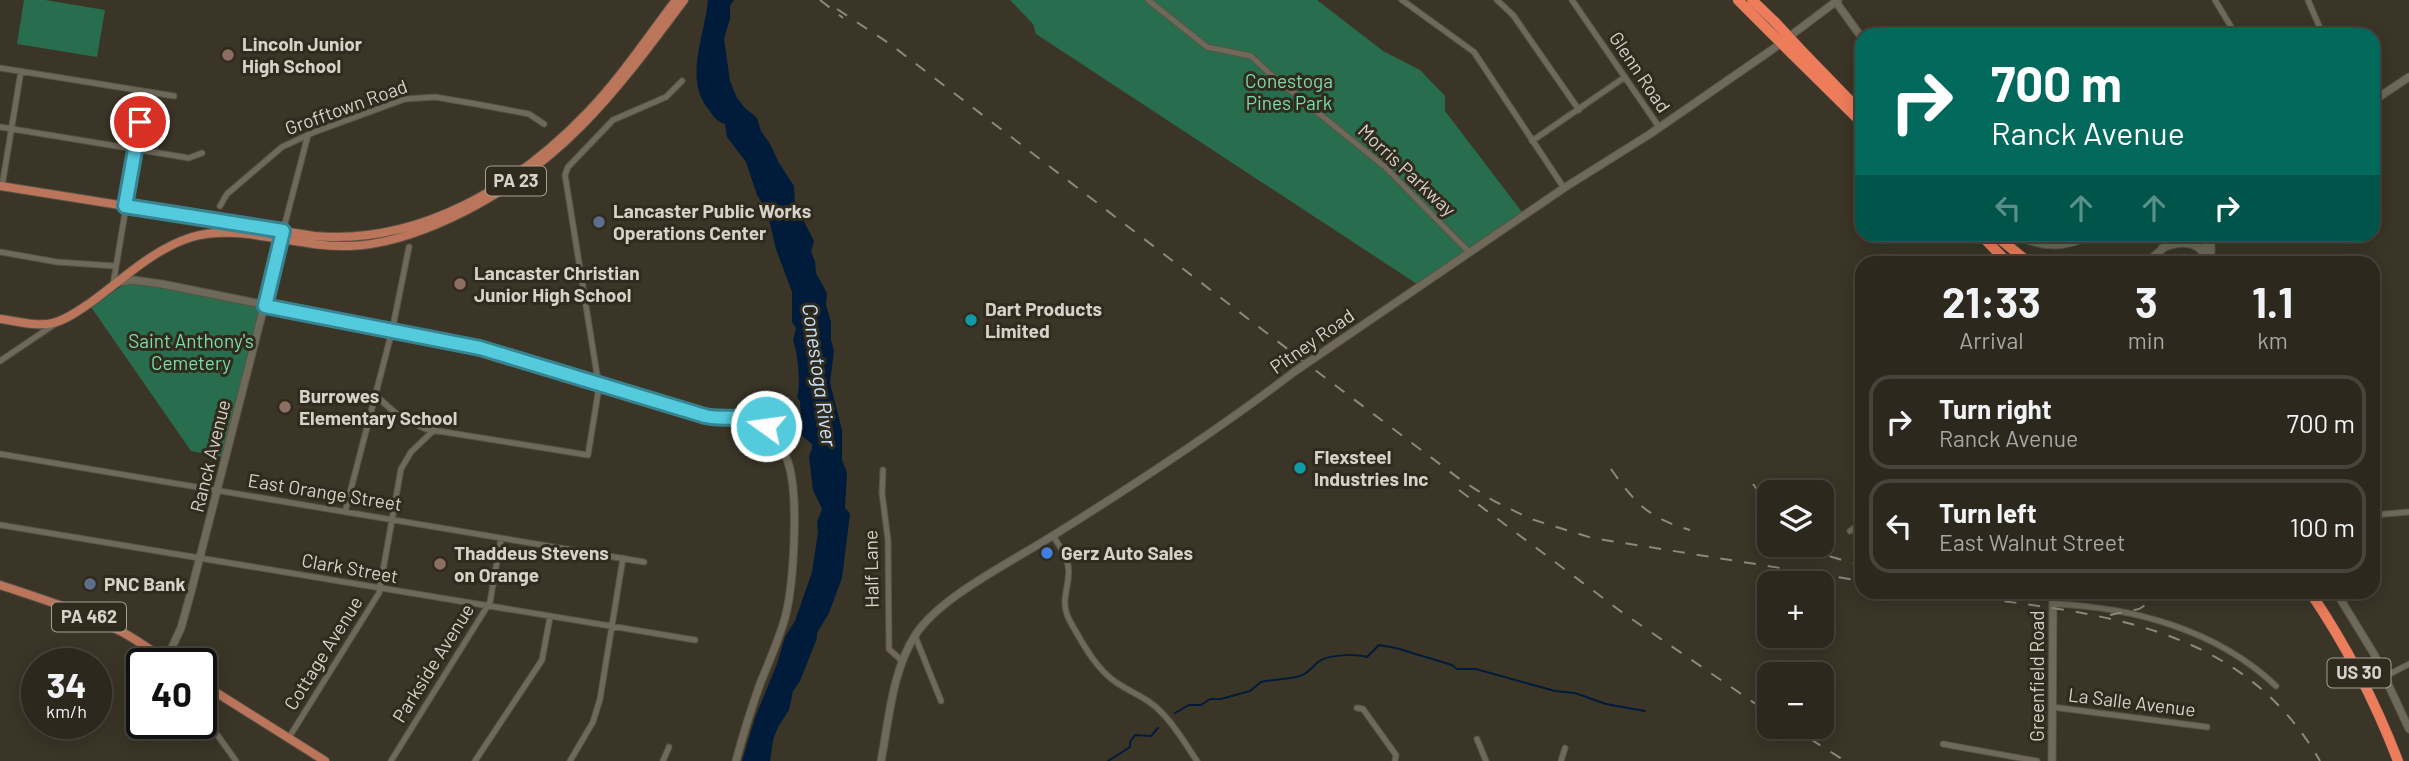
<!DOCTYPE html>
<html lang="en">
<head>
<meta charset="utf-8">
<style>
	body { margin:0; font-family:Barlow,sans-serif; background:#38342a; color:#f1f3f6; height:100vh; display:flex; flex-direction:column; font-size:26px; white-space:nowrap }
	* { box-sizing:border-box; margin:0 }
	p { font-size:23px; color:#a6a6a4 }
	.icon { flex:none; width:38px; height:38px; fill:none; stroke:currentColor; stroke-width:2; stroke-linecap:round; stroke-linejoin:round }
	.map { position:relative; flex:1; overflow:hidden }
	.drawer { position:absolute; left:1855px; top:256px; width:525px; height:343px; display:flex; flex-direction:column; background:#2c281d; border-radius:21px; box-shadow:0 4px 18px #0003,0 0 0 2px #48443b }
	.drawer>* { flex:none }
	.top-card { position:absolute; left:1855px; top:28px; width:525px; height:214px; border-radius:21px; box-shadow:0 4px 18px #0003,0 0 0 2px #48443b; background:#00695c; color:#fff; overflow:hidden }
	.fabs { position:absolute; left:1757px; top:480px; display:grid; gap:14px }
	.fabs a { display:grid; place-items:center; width:77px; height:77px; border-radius:14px; background:#2c281d; box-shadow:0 4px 18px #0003,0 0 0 2px #48443b; font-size:35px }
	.speed { position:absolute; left:21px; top:648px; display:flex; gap:14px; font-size:35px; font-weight:700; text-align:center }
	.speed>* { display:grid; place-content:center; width:91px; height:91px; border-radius:50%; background:#2c281d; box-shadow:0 4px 18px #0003,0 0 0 2px #48443b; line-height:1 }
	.speed small { font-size:18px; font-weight:400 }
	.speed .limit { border:4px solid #111; border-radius:10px; background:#fff; color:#111 }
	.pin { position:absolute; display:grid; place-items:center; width:60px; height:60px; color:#fff; margin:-30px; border:4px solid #fff; border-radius:50%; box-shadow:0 2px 7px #0007 }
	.me { position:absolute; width:77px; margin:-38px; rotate:284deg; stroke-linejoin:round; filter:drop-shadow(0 0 5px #0008) }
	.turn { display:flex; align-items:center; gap:24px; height:147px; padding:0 21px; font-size:32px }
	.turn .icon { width:91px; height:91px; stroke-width:2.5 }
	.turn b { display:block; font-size:49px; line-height:60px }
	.lanes { display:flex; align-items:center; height:66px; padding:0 21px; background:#0003; justify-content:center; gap:35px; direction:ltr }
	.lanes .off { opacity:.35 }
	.eta { display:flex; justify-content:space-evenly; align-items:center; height:119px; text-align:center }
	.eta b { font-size:42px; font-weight:700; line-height:49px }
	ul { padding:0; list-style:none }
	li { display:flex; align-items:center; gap:21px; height:94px; margin:0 14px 10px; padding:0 7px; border:4px solid #48443b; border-radius:21px }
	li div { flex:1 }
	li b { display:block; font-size:26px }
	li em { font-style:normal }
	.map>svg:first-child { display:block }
	.green { fill:#286d4e }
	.water { fill:#001c3a }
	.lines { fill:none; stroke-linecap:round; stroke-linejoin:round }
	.stream { stroke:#001c3a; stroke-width:2 }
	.street-casing { stroke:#585347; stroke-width:7 }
	.secondary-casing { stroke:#585347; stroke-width:9 }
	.primary-casing { stroke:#585347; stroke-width:10 }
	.highway-casing { stroke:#585347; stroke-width:11 }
	.street { stroke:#6f6959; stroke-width:5 }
	.secondary { stroke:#6f6959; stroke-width:7 }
	.primary { stroke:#bb755a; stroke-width:8 }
	.highway { stroke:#ed7d5a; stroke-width:10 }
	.rail { stroke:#8c887c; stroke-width:2; stroke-dasharray:12 12; stroke-linecap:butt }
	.secondary-bridge-casing { stroke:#585347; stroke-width:9; stroke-linecap:butt }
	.highway-bridge-casing { stroke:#585347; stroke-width:11; stroke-linecap:butt }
	.secondary-bridge { stroke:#6f6959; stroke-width:7 }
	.highway-bridge { stroke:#ed7d5a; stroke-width:10 }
	.route-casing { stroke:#378390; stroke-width:18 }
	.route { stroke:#54cadd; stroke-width:12 }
	.education-dot { fill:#8d6e63; stroke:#302b1d; stroke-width:2.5 }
	.service-dot { fill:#5c6f8a; stroke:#302b1d; stroke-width:2.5 }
	.culture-dot { fill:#0f9aa8; stroke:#302b1d; stroke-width:2.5 }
	.shop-dot { fill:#3f7fe0; stroke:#302b1d; stroke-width:2.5 }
	.labels { text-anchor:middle; stroke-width:6; stroke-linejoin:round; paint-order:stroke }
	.shield { fill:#302b1d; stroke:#a4a095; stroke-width:2 }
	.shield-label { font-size:18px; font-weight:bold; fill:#d5d2c9 }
	.poi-label { font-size:19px; font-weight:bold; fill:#d5d2c9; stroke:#302b1d; text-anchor:start }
	.street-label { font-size:19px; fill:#d5d2c9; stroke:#302b1d }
	.park-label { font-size:19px; fill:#7adcab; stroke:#302b1d }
	.water-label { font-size:21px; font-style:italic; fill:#c9e3fe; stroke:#302b1d }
</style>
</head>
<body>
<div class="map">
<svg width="2409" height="761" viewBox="0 0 2409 761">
	<rect width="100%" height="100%" fill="#3b3527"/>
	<path class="green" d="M 24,0 L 45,0 L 105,10 L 97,57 L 17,44 Z
		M 1010,0 L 1317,0 L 1383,51 L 1420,70 L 1445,96 L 1445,111 L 1522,212 L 1420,286 L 1036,34 L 1033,24 Z
		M 140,283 L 262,308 L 223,457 L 191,451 L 91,307 L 123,285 Z"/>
	<path class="water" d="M 708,0 L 734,0 L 730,6 L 730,19 L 724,39 L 730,81 L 737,98 L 745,108 L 757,118 L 761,131 L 770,144 L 779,163 L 794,186 L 795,204 L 814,241 L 811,252 L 815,261 L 816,273 L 827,293 L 826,305 L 831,322 L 831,340 L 834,351 L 830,383 L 842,430 L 842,460 L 847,473 L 845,508 L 850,514 L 842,578 L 829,613 L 817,633 L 817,638 L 800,681 L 793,691 L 789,710 L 778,727 L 773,740 L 770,761 L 742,761 L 755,718 L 777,664 L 785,637 L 795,621 L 812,572 L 818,532 L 817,522 L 822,509 L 813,490 L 809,457 L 812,448 L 812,444 L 802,436 L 800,401 L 797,398 C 801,385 798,353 793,341 L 796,328 L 792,322 L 792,292 L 776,249 L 767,211 L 757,195 L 746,162 L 727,137 L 725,124 C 716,121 714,117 709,110 C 683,79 705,36 708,0 Z"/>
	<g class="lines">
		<path class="stream" d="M 1175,713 L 1189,705 L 1201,705 L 1210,699 L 1221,699 L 1250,691 L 1261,682 C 1274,679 1286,680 1300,676 C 1309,673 1311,668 1318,662 C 1326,655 1356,653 1367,657 L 1379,645 L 1396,648 L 1452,665 L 1457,669 L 1476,669 L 1555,691 L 1575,693 L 1606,704 L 1645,711
			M 1108,761 L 1130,747 L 1130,742 L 1135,735 L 1151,736 L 1158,728"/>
		<g class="street-casing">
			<path id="street" d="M 1148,0 L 1207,47 L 1251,56 L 1269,73 L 1385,167 L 1470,253
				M 1402,0 L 1474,52 L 1564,188
				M 1497,0 L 1513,15 L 1579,110
				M 1572,0 L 1659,127
				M 2215,0 L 2236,35
				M 2308,0 L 2323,35
				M 0,68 L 174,96
				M 0,127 L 189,158 L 202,153
				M 1532,141 L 1625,77
				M 2,186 L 21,71
				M 220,206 L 227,194 L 282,147 L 312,133 L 405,99 L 435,97 L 476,104 L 529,114 L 544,124
				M 283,231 L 308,135
				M 0,252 L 57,262 L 115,266
				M 1959,262 L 1970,262
				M 113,285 L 145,92
				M 0,361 L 58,322
				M 375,395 L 400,417 L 426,429 L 588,455 L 599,387 L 565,175 L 568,167 L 613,120 L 666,97 L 682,81
				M 0,454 L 644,562
				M 883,470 L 882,493 L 888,540 L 889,649 L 902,661
				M 345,512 L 392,331 L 409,247
				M 2373,515 L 2409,512
				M 0,525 L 695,640
				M 1850,531 L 1862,523
				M 1053,536 C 1059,545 1066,554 1068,565 C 1072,587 1057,599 1071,623 C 1083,644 1096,669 1117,683 C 1132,693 1150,699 1162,713 C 1176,727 1186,745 1197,761
				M 2053,604 C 2133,607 2217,630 2276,686
				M 915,636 L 941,701
				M 2386,676 L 2409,664
				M 2052,707 L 2207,727
				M 1357,708 L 1363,709 L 1396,755 L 1395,761
				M 201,712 L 236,761
				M 288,739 L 379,593 L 401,469 L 411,452 L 434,430
				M 1477,739 L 1486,761
				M 1943,744 L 2037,761
				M 391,761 L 490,602 L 501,538
				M 475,761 L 542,660 L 550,617
				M 570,761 L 593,722 L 600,699 L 623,558
				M 663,761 L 669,747
				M 1561,761 L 1565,748"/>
		</g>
		<g class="secondary-casing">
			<path id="secondary" d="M 1836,2 L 1862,38
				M 2373,101 L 2409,77
				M 2015,234 C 2039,248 2067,249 2091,234
				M 2201,234 L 2211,260
				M 2211,234 L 2211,252
				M 2162,248 C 2181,241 2200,239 2208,262
				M 2147,262 L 2180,234
				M 119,282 L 133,280 L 162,284 L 480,348 L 705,416 C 724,420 747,412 763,424 C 776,434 786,453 790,469 C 798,502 794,580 786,614 C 780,638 769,661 760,684 C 751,709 743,735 736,761
				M 1310,361 L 1564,188 L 1650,134 L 1773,49 L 1838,0
				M 2336,592 L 2374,654 L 2409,729
				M 166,660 L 181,628 L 191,592 L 282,236
				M 881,761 C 889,720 892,670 916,634 C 942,595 1017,559 1057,533 C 1137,483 1218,430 1294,372
				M 2052,761 L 2053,592"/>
		</g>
		<g class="primary-casing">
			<path id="primary" d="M 0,186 L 314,236 C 419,245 516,187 587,113 C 620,79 647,38 676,0
				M 0,319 C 17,321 36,327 53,323 C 66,320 78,311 90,303 C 122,280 153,249 192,237 C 240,223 298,248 349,246 C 385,245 419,233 451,218 C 561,166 614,94 684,0
				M 0,585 C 42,599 85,612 124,633 C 140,642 155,653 171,663
				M 201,683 L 325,761"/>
		</g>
		<g class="highway-casing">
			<path id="highway" d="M 1738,0 L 1770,32
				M 1752,0 L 1775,22
				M 1799,48 L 1862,113
				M 1792,54 L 1862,123
				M 1980,234 L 2007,262
				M 1994,234 L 2028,262
				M 2310,592 C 2346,645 2375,701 2398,761"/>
		</g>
		<use href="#street" class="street"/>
		<use href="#secondary" class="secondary"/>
		<use href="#primary" class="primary"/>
		<use href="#highway" class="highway"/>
		<path class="rail" d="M 820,0 L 843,18
			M 837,9 L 890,44 L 1311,367 L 1461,480 L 1494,501 L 1531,519 L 1592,538 L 1862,581
			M 1611,469 C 1635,503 1648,518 1690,530
			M 1753,484 L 1769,505
			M 1459,490 L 1623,613 L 1769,713
			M 1809,544 L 1829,556 L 1862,566
			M 1933,592 C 2081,613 2236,615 2320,761
			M 2110,615 L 2139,609 L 2166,592
			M 1790,726 L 1845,761"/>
		<g class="secondary-bridge-casing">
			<path id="secondary-bridge" d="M 1294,372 L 1310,361"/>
		</g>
		<g class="highway-bridge-casing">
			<path id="highway-bridge" d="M 1775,22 L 1799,48
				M 1770,32 L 1792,54"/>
		</g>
		<use href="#secondary-bridge" class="secondary-bridge"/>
		<use href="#highway-bridge" class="highway-bridge"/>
	</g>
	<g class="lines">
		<g class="route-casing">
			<path id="route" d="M 140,122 L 125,206 L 283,231 L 265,306 L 480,348 L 705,416 C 726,421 748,412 766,426"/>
		</g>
		<use href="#route" class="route"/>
	</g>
	<g class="education-dot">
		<circle cx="228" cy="55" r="7"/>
		<circle cx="460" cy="284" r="7"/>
		<circle cx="285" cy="407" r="7"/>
		<circle cx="440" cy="564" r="7"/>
	</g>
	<g class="service-dot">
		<circle cx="599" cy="222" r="7"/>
		<circle cx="90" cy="584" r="7"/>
	</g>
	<g class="culture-dot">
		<circle cx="971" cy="320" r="7"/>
		<circle cx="1300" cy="468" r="7"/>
	</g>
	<circle class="shop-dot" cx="1047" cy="553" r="7"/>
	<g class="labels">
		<g class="shield">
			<rect x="486" y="166.5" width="60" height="29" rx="5"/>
			<rect x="52" y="602.5" width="74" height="29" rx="5"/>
			<rect x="2327.5" y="658.5" width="63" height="29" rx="5"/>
		</g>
		<g class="shield-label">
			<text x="516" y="187">PA 23</text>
			<text x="89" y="623">PA 462</text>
			<text x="2359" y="679">US 30</text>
		</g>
		<g class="poi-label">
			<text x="242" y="51">Lincoln Junior<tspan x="242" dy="22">High School</tspan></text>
			<text x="613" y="218">Lancaster Public Works<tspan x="613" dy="22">Operations Center</tspan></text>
			<text x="474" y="280">Lancaster Christian<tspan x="474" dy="22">Junior High School</tspan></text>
			<text x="985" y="316">Dart Products<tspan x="985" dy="22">Limited</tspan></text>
			<text x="299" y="403">Burrowes<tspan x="299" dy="22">Elementary School</tspan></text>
			<text x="1314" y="464">Flexsteel<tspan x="1314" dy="22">Industries Inc</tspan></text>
			<text x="454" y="560">Thaddeus Stevens<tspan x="454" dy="22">on Orange</tspan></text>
			<text x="1061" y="560">Gerz Auto Sales</text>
			<text x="104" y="591">PNC Bank</text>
		</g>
		<g class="street-label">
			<text transform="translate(1640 72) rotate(56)" y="7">Glenn Road</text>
			<text transform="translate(346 107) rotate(-20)" y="7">Grofftown Road</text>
			<text transform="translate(1407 170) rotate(43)" y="7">Morris Parkway</text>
			<text transform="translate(1312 341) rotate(-35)" y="7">Pitney Road</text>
			<text transform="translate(210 456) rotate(-76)" y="7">Ranck Avenue</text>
			<text transform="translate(325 492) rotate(9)" y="7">East Orange Street</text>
			<text transform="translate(350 568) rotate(10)" y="7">Clark Street</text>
			<text transform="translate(871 569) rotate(-91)" y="7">Half Lane</text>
			<text transform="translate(323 653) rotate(-58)" y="7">Cottage Avenue</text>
			<text transform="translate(433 663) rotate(-58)" y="7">Parkside Avenue</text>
			<text transform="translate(2037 676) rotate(-90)" y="7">Greenfield Road</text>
			<text transform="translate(2132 702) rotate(7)" y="7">La Salle Avenue</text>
		</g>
		<g class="park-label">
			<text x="1289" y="88">Conestoga<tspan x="1289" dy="22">Pines Park</tspan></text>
			<text x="191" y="348">Saint Anthony's<tspan x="191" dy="22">Cemetery</tspan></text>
		</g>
		<g class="water-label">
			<text transform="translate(819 375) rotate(82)" y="7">Conestoga River</text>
		</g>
	</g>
</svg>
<div class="fabs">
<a><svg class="icon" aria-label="layers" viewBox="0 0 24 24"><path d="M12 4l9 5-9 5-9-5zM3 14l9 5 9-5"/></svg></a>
<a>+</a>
<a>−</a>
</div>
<div class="speed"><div>34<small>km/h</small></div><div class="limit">40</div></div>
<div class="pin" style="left:140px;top:122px;background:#d93025"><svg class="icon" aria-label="arrive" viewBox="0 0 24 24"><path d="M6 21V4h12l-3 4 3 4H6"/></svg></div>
<svg class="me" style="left:766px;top:426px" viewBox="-20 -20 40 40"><circle r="17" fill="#54cadd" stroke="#fff" stroke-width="3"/><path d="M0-11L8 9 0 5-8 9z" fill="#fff"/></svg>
<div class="top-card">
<div class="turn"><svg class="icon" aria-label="right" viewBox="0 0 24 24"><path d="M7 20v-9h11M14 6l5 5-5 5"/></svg><div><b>700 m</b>Ranck Avenue</div></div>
<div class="lanes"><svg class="icon off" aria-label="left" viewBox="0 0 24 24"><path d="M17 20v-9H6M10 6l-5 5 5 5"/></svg><svg class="icon off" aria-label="ahead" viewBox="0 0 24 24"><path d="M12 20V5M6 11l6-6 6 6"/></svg><svg class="icon off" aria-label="ahead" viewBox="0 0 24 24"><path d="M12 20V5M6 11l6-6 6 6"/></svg><svg class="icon" aria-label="right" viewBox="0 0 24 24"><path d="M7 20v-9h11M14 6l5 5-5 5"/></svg></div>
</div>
<section class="drawer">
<div class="eta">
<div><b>21:33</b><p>Arrival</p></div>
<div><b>3</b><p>min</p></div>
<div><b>1.1</b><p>km</p></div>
</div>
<ul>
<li><svg class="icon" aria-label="right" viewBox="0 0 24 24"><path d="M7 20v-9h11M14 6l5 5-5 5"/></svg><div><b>Turn right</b><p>Ranck Avenue</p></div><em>700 m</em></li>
<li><svg class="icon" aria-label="left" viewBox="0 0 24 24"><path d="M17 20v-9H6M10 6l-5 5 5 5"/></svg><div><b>Turn left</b><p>East Walnut Street</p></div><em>100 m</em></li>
</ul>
</section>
</div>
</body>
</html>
